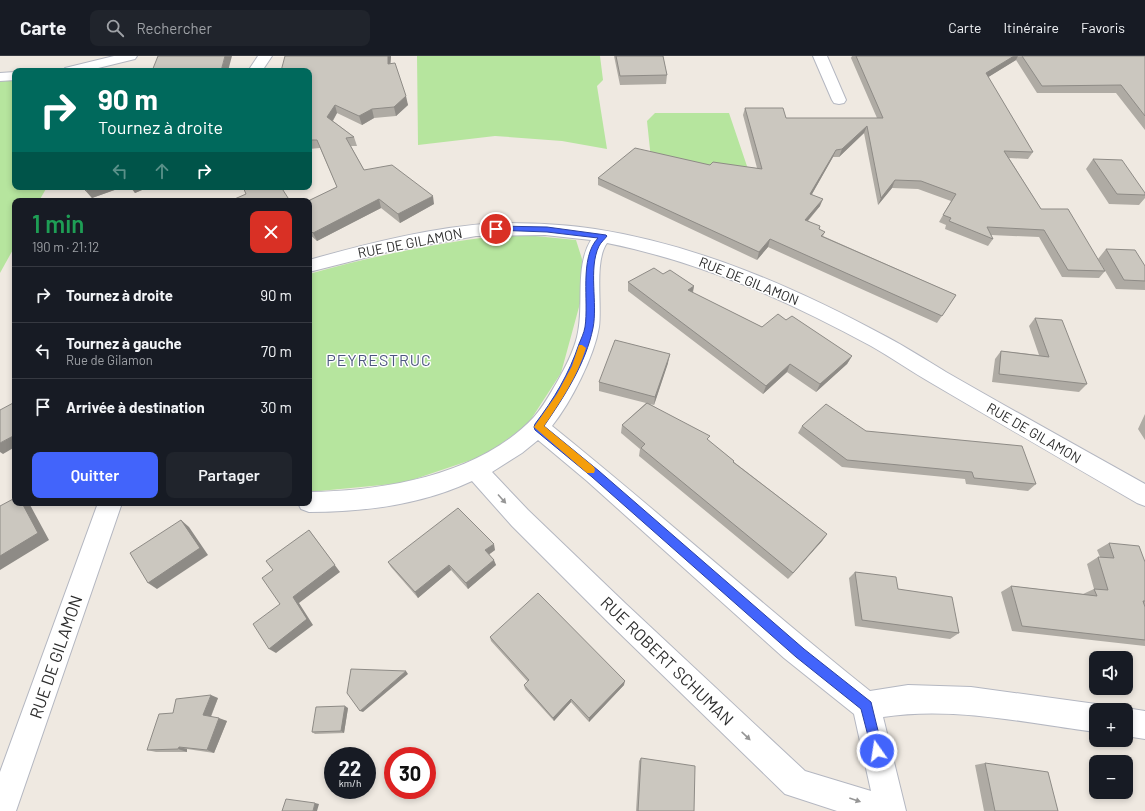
<!DOCTYPE html>
<html lang="fr">
<head>
<meta charset="utf-8">
<style>
	body { margin:0; font-family:Barlow,sans-serif; background:#20242c; color:#f1f3f6; height:100vh; display:flex; flex-direction:column; font-size:15px; white-space:nowrap }
	* { box-sizing:border-box; margin:0 }
	p { font-size:13px; color:#9ea1a6 }
	.icon { flex:none; width:22px; height:22px; fill:none; stroke:currentColor; stroke-width:2; stroke-linecap:round; stroke-linejoin:round }
	.map { position:relative; flex:1; overflow:hidden }
	.drawer { position:absolute; left:12px; top:142px; width:300px; height:308px; display:flex; flex-direction:column; background:#171b24; border-radius:8px; box-shadow:0 2px 6px #0003 }
	.drawer>* { flex:none }
	.hud { position:absolute; left:12px; top:12px; width:300px; height:122px; border-radius:8px; box-shadow:0 2px 6px #0003; background:#00695c; color:#fff; overflow:hidden }
	.fabs { position:absolute; left:1089px; top:595px; display:grid; gap:8px }
	.fabs a { display:grid; place-items:center; width:44px; height:44px; border-radius:8px; background:#171b24; box-shadow:0 2px 6px #0003; font-size:20px }
	.speed { position:absolute; left:324px; top:691px; display:flex; gap:8px; font-size:20px; font-weight:700; text-align:center }
	.speed>* { display:grid; place-content:center; width:52px; height:52px; border-radius:50%; background:#171b24; box-shadow:0 2px 6px #0003; line-height:1 }
	.speed small { font-size:10px; font-weight:400 }
	.speed .limit { border:6px solid #d22; background:#fff; color:#111 }
	.pin { position:absolute; display:grid; place-items:center; width:34px; height:34px; color:#fff; margin:-17px; border:2px solid #fff; border-radius:50%; box-shadow:0 1px 4px #0007 }
	.me { position:absolute; width:44px; margin:-22px; rotate:347deg; stroke-linejoin:round; filter:drop-shadow(0 0 3px #0008) }
	.turn { display:flex; align-items:center; gap:14px; height:84px; padding:0 20px; font-size:18px }
	.turn .icon { width:52px; height:52px; stroke-width:2.5 }
	.turn b { display:block; font-size:28px; line-height:34px }
	.lanes { display:flex; align-items:center; height:38px; padding:0 20px; background:#0003; justify-content:center; gap:20px; direction:ltr }
	.lanes .off { opacity:.35 }
	.round { display:grid; place-items:center; flex:none; width:42px; height:42px; border-radius:8px; background:#20242c }
	.summary { display:flex; align-items:center; justify-content:space-between; height:68px; padding:0 20px }
	h1 { font-size:24px; font-weight:600; line-height:30px; color:#1e9e55 }
	.button { display:flex; gap:8px; margin-top:auto; padding:8px 20px }
	.button a { flex:1; height:46px; border-radius:8px; background:#4264fb; color:#fff; font-size:16px; font-weight:600; line-height:46px; text-align:center }
	.button a+a { background:#20242c; color:#f1f3f6 }
	ul { padding:0; list-style:none }
	li { display:flex; align-items:center; gap:12px; height:56px; padding:0 20px; border-top:1px solid #363941 }
	li div { flex:1 }
	li b { display:block; font-size:15px }
	li em { font-style:normal }
	header { display:flex; align-items:center; gap:24px; box-sizing:border-box; height:56px; padding:0 20px; background:#171b24; border-bottom:1px solid #363941 }
	header strong { font-size:19px }
	nav { display:flex; gap:22px; margin-inline-start:auto; font-size:14px }
	.search { width:280px; height:36px; background:#20242c; display:flex; align-items:center; gap:10px; box-sizing:border-box; padding:0 14px; border-radius:8px; color:#9ea1a6; font-size:15px }
	.map>svg:first-child { display:block }
	.green { fill:#b6e59e }
	.lines { fill:none; stroke-linecap:round; stroke-linejoin:round }
	.minor-casing { stroke:#b4b7c1; stroke-width:2 }
	.minor { fill:#fff; fill-rule:evenodd }
	.wall { fill:#afaba4 }
	.shaded-wall { fill:#8e8b86 }
	.building { fill:#cbc7bf; stroke:#8e8b86 }
	.oneway { fill:#969696 }
	.route { fill:#4264fb; stroke:#2b41a3 }
	.slow { fill:#f59e0b }
	.labels { text-anchor:middle; stroke-width:3; stroke-linejoin:round; paint-order:stroke }
	.street-label { font-size:14px; fill:#2e2e2e; stroke:#fff }
	.quarter-label { font-size:16px; letter-spacing:1px; fill:#4d5680; stroke:#fff }
	.near-street-label { font-size:17px; fill:#2e2e2e; stroke:#fff }
</style>
</head>
<body>
<header>
<strong>Carte</strong>
<div class="search"><svg class="icon" aria-label="search" viewBox="0 0 24 24"><circle cx="10" cy="10" r="6"/><path d="M15 15l6 6"/></svg>Rechercher</div>
<nav><a>Carte</a><a>Itinéraire</a><a>Favoris</a></nav>
</header>
<div class="map">
<svg width="1145" height="755" viewBox="0 0 1145 755">
	<rect width="100%" height="100%" fill="#efe9e1"/>
	<path class="green" d="M 417,0 L 600,0 L 603,24 L 597,30 L 607,93 L 562,85 L 495,80 L 418,89 Z
		M 0,24 L 15,24 L 15,131 L 47,131 L 39,145 L 15,145 L 15,190 L 0,217 Z
		M 655,57 L 729,57 L 750,119 L 651,103 L 647,65 Z
		M 515,178 L 576,184 L 582,203 L 582,240 L 561,317 L 528,368 L 486,399 L 403,427 L 309,436 L 309,218 C 377,199 445,185 515,178 Z"/>
	<g class="lines">
		<g class="minor-casing">
			<path id="minor" d="M 114,0 L 137,0 L 135,3 L 86,15 L 63,15 L 65,12 Z
				M 258,0 L 272,0 L 262,15 L 248,15 Z
				M 813,0 L 827,0 L 846,44 L 844,47 L 839,48 L 834,47 L 832,44 Z
				M 15,16 L 15,24 L 0,25 L 0,17 Z
				M 496,167 C 529,167 562,168 595,173 C 698,189 794,231 885,280 C 906,291 926,304 946,316 C 1012,354 1079,391 1145,428 L 1145,450 L 1137,447 C 1069,408 1001,368 933,328 C 912,316 892,302 871,290 C 787,244 701,206 607,187 C 594,205 602,247 599,271 C 594,301 571,346 552,370 C 660,457 762,549 870,635 L 908,629 L 971,631 L 1096,648 L 1106,652 L 1107,654 L 1096,654 L 1096,676 C 1026,667 953,650 883,661 L 906,755 L 837,755 L 785,738 L 608,566 L 512,470 L 472,425 C 421,449 364,456 309,456 L 301,453 L 298,447 L 309,447 L 309,436 C 384,435 480,419 534,361 C 543,351 550,338 557,326 C 565,312 573,297 577,281 C 585,250 574,212 591,184 L 545,179 L 476,180 L 388,196 L 309,216 L 309,204 C 369,187 433,171 496,167 ZM 538,384 L 587,425 L 784,602 L 854,658 L 871,735 L 805,715 L 626,548 L 528,454 L 492,416 L 522,397 Z
				M 98,447 L 122,447 L 16,755 L 0,755 L 0,716 Z
				M 1126,652 L 1145,655 L 1145,683 L 1126,680 L 1126,654 L 1120,654 Z"/>
		</g>
		<use href="#minor" class="minor"/>
	</g>
	<path class="wall" d="M 285,0 L 391,0 L 390,8 L 408,49 L 396,60 L 374,62 L 362,69 L 337,57 L 333,65 L 354,81 L 357,90 L 351,90 L 364,114 L 434,148 L 400,167 L 381,152 L 317,185 L 309,178 L 309,145 L 337,131 L 320,92 L 309,93 L 309,15 Z
		M 614,0 L 663,0 L 667,19 L 666,28 L 620,29 Z
		M 852,0 L 1145,0 L 1145,74 L 1116,37 L 1037,37 L 1016,4 L 988,21 L 1033,96 L 1028,103 L 1009,102 L 1041,153 L 1105,215 L 1099,222 L 1062,221 L 1039,181 L 991,179 L 993,183 L 988,190 L 945,173 L 946,169 L 939,166 L 951,145 L 918,133 L 892,132 L 878,149 L 864,77 L 839,101 L 833,101 L 812,138 L 820,150 L 808,165 L 819,173 L 825,176 L 823,180 L 956,239 L 937,267 L 768,191 L 757,204 L 598,129 L 598,122 L 710,109 L 757,112 L 743,59 L 745,52 L 786,62 L 877,62 L 851,2 Z
		M 1093,103 L 1145,139 L 1145,142 L 1139,149 L 1109,148 L 1086,113 Z
		M 82,131 L 123,131 L 92,142 Z
		M 130,131 L 149,131 L 135,137 Z
		M 1106,193 L 1145,210 L 1145,234 L 1116,233 L 1098,203 Z
		M 663,218 L 694,230 L 693,237 L 762,271 L 786,264 L 852,300 L 847,308 L 816,336 L 787,316 L 763,338 L 628,235 L 628,226 Z
		M 1035,262 L 1087,328 L 1079,336 L 992,326 L 995,303 L 1001,295 L 1039,299 L 1029,270 Z
		M 668,307 L 654,349 L 650,348 L 709,385 L 734,405 L 734,406 L 827,478 L 822,485 L 788,523 L 639,400 L 640,393 L 621,377 L 622,369 L 646,347 L 599,335 L 599,326 Z
		M 1145,358 L 1145,384 L 1138,373 Z
		M 802,370 L 866,375 L 1036,428 L 1028,435 L 966,428 L 965,423 L 842,411 L 798,377 Z
		M 1109,487 L 1145,506 L 1145,590 L 1012,575 L 1001,536 L 1011,530 L 1083,538 L 1094,533 L 1087,508 L 1098,501 L 1100,501 L 1097,494 Z
		M 495,494 L 489,498 L 496,509 L 468,533 L 451,514 L 418,542 L 391,511 L 388,506 Z
		M 855,516 L 898,533 L 959,577 L 950,583 L 855,570 L 849,522 Z
		M 490,581 L 624,629 L 589,666 L 571,646 L 554,665 L 525,633 L 524,629 L 528,626 L 491,585 Z
		M 218,642 L 211,661 L 227,665 L 214,697 L 187,693 L 187,696 L 156,696 L 147,694 Z
		M 348,652 L 344,677 L 315,678 L 312,676 Z
		M 641,702 L 694,755 L 636,755 L 639,705 Z
		M 985,707 L 1058,755 L 984,755 L 975,709 Z"/>
	<path class="shaded-wall" d="M 225,0 L 232,0 L 228,15 L 221,15 Z
		M 388,0 L 391,0 L 390,16 L 388,8 Z
		M 1014,0 L 1018,0 L 1016,4 L 982,25 L 986,17 Z
		M 406,40 L 408,49 L 396,60 L 394,51 Z
		M 335,49 L 337,57 L 330,69 L 327,61 Z
		M 372,53 L 374,62 L 362,69 L 359,60 Z
		M 867,70 L 864,77 L 839,101 L 842,93 Z
		M 836,94 L 833,101 L 808,145 L 810,138 Z
		M 895,124 L 892,132 L 878,149 L 881,142 Z
		M 97,131 L 123,131 L 92,142 L 86,135 Z
		M 131,131 L 149,131 L 135,137 Z
		M 433,140 L 434,148 L 400,167 L 398,158 Z
		M 379,143 L 381,152 L 317,185 L 313,177 Z
		M 823,143 L 820,150 L 802,171 L 805,164 Z
		M 770,183 L 768,191 L 757,204 L 759,196 Z
		M 694,230 L 692,238 L 688,234 Z
		M 670,298 L 668,307 L 654,349 L 655,341 Z
		M 852,300 L 847,308 L 816,336 L 820,328 Z
		M 790,308 L 787,316 L 763,338 L 766,330 Z
		M 15,379 L 15,391 L 3,398 L 0,396 L 0,387 Z
		M 22,447 L 29,447 L 49,484 L 0,514 L 0,500 Z
		M 181,464 L 189,471 L 208,499 L 157,533 L 148,527 Z
		M 309,474 L 340,516 L 299,547 L 313,569 L 276,597 L 269,593 L 293,541 Z
		M 827,478 L 822,485 L 788,523 L 793,517 Z
		M 494,488 L 495,494 L 487,500 L 485,494 Z
		M 494,504 L 496,509 L 468,533 L 466,527 Z
		M 449,509 L 451,514 L 418,542 L 415,536 Z
		M 406,615 L 408,618 L 363,656 L 360,655 Z
		M 625,625 L 624,629 L 589,666 L 589,662 Z
		M 211,639 L 218,642 L 210,662 L 203,659 Z
		M 571,643 L 571,646 L 554,665 L 553,662 Z
		M 345,650 L 348,652 L 344,677 L 341,675 Z
		M 219,662 L 227,665 L 214,697 L 207,694 Z
		M 179,691 L 187,693 L 187,696 L 178,693 Z
		M 315,747 L 319,748 L 317,755 L 313,755 Z"/>
	<path class="building" d="M 158,0 L 225,0 L 221,15 L 152,15 Z
		M 285,0 L 388,0 L 388,8 L 395,7 L 406,40 L 394,51 L 372,53 L 359,60 L 335,49 L 327,61 L 354,81 L 346,82 L 364,114 L 392,109 L 433,140 L 398,158 L 379,143 L 313,177 L 309,173 L 309,145 L 308,145 L 337,131 L 317,84 L 309,84 L 309,15 L 281,15 Z
		M 616,0 L 663,0 L 667,19 L 620,20 Z
		M 856,0 L 1014,0 L 986,17 L 1033,96 L 1004,95 L 1041,153 L 1068,153 L 1105,215 L 1068,214 L 1044,174 L 987,171 L 993,183 L 949,165 L 951,162 L 943,159 L 956,138 L 921,125 L 895,124 L 881,142 L 867,70 L 842,93 L 836,94 L 810,138 L 823,143 L 805,164 L 820,170 L 819,173 L 825,176 L 821,180 L 956,239 L 942,260 L 770,183 L 759,196 L 598,122 L 635,92 L 710,109 L 713,106 L 762,113 L 745,52 L 783,52 L 786,62 L 883,62 Z
		M 1022,0 L 1145,0 L 1145,60 L 1121,29 L 1042,30 Z
		M 1093,103 L 1122,104 L 1145,137 L 1145,139 L 1117,138 Z
		M 83,131 L 97,131 L 86,135 Z
		M 243,131 L 281,131 L 290,145 L 230,145 L 246,138 Z
		M 1106,193 L 1135,194 L 1145,210 L 1145,225 L 1124,224 Z
		M 654,212 L 663,218 L 670,214 L 694,230 L 688,234 L 762,271 L 778,258 L 786,264 L 792,260 L 852,300 L 820,328 L 790,308 L 766,330 L 628,226 Z
		M 1035,262 L 1062,264 L 1087,328 L 999,318 L 1001,295 L 1049,301 Z
		M 615,284 L 670,298 L 655,341 L 599,326 Z
		M 15,346 L 15,379 L 0,387 L 0,354 Z
		M 647,347 L 710,380 L 707,383 L 734,405 L 733,406 L 827,478 L 793,517 L 641,392 L 645,388 L 622,369 Z
		M 826,348 L 866,375 L 1022,390 L 1036,428 L 974,422 L 972,416 L 847,404 L 802,370 Z
		M 15,442 L 15,447 L 22,447 L 38,477 L 0,500 L 0,450 Z
		M 458,452 L 494,488 L 485,494 L 494,504 L 466,527 L 449,509 L 415,536 L 388,506 Z
		M 181,464 L 200,492 L 148,527 L 130,497 Z
		M 309,474 L 335,509 L 293,541 L 307,563 L 269,593 L 253,568 L 280,548 L 262,522 L 273,514 L 266,505 Z
		M 1109,487 L 1139,490 L 1145,506 L 1145,545 L 1143,545 L 1145,551 L 1145,584 L 1022,570 L 1011,530 L 1097,540 L 1094,533 L 1108,534 L 1098,501 L 1114,502 Z
		M 855,516 L 896,521 L 898,533 L 952,541 L 959,577 L 862,564 Z
		M 538,537 L 625,625 L 589,662 L 571,643 L 553,662 L 524,629 L 529,624 L 490,581 Z
		M 351,613 L 406,615 L 360,655 L 347,637 Z
		M 211,639 L 203,659 L 219,662 L 207,694 L 179,691 L 178,693 L 147,694 L 159,658 L 173,657 L 176,643 Z
		M 345,650 L 341,675 L 312,676 L 316,651 Z
		M 641,702 L 695,710 L 694,755 L 638,755 Z
		M 985,707 L 1048,716 L 1058,755 L 995,755 Z
		M 286,743 L 315,747 L 313,755 L 282,755 Z"/>
	<defs><path id="oneway-solid" d="M-6-.8H1V-3.2L6.5 0L1 3.2V.8H-6Z"/></defs>
	<g class="oneway">
		<use href="#oneway-solid" transform="translate(502 443) rotate(48)"/>
		<use href="#oneway-solid" transform="translate(746 680) rotate(43)"/>
		<use href="#oneway-solid" transform="translate(855 744) rotate(19)"/>
	</g>
	<path class="route" d="M 496,170 L 547,171 L 606,179 L 607,180 C 605,183 601,186 599,190 C 588,213 598,247 593,272 C 586,307 564,341 544,370 L 599,415 L 804,593 L 871,646 L 883,695 L 881,699 L 877,701 L 873,699 L 861,653 L 796,601 L 592,421 L 535,374 L 534,371 L 535,368 C 554,343 569,318 579,288 C 581,283 584,277 585,271 C 589,245 579,202 598,182 L 547,176 L 494,174 L 493,173 Z"/>
	<path class="slow" d="M 579,289 L 582,289 L 586,292 C 577,321 561,345 544,370 L 594,411 L 595,414 L 594,417 L 587,417 L 534,371 L 557,338 L 572,310 Z"/>
	<g class="labels">
		<g class="street-label">
			<text transform="translate(410 187) rotate(-11)" y="5">RUE DE GILAMON</text>
			<text transform="translate(749 225) rotate(22)" y="5">RUE DE GILAMON</text>
			<text transform="translate(1034 377) rotate(30)" y="5">RUE DE GILAMON</text>
		</g>
		<g class="quarter-label">
			<text x="379" y="310">PEYRESTRUC</text>
		</g>
		<g class="near-street-label">
			<text transform="translate(56 601) rotate(-71)" y="6">RUE DE GILAMON</text>
			<text transform="translate(667 605) rotate(44)" y="6">RUE ROBERT SCHUMAN</text>
		</g>
	</g>
</svg>
<div class="fabs">
<a><svg class="icon" aria-label="sound" viewBox="0 0 24 24"><path d="M4 9h4l5-4v14l-5-4H4zM17 9q2 3 0 6"/></svg></a>
<a>+</a>
<a>−</a>
</div>
<div class="speed"><div>22<small>km/h</small></div><div class="limit">30</div></div>
<div class="pin" style="left:496px;top:173px;background:#d93025"><svg class="icon" aria-label="arrive" viewBox="0 0 24 24"><path d="M6 21V4h12l-3 4 3 4H6"/></svg></div>
<svg class="me" style="left:877px;top:695px" viewBox="-20 -20 40 40"><circle r="17" fill="#4264fb" stroke="#fff" stroke-width="3"/><path d="M0-11L8 9 0 5-8 9z" fill="#fff"/></svg>
<div class="hud">
<div class="turn"><svg class="icon" aria-label="right" viewBox="0 0 24 24"><path d="M7 20v-9h11M14 6l5 5-5 5"/></svg><div><b>90 m</b>Tournez à droite</div></div>
<div class="lanes"><svg class="icon off" aria-label="left" viewBox="0 0 24 24"><path d="M17 20v-9H6M10 6l-5 5 5 5"/></svg><svg class="icon off" aria-label="ahead" viewBox="0 0 24 24"><path d="M12 20V5M6 11l6-6 6 6"/></svg><svg class="icon" aria-label="right" viewBox="0 0 24 24"><path d="M7 20v-9h11M14 6l5 5-5 5"/></svg></div>
</div>
<section class="drawer">
<div class="summary"><div><h1>1 min</h1><p>190 m · 21:12</p></div><a class="round" style="background:#d93025;color:#fff"><svg class="icon" aria-label="close" viewBox="0 0 24 24"><path d="M6 6l12 12M18 6L6 18"/></svg></a></div>
<ul>
<li><svg class="icon" aria-label="right" viewBox="0 0 24 24"><path d="M7 20v-9h11M14 6l5 5-5 5"/></svg><div><b>Tournez à droite</b></div><em>90 m</em></li>
<li><svg class="icon" aria-label="left" viewBox="0 0 24 24"><path d="M17 20v-9H6M10 6l-5 5 5 5"/></svg><div><b>Tournez à gauche</b><p>Rue de Gilamon</p></div><em>70 m</em></li>
<li><svg class="icon" aria-label="arrive" viewBox="0 0 24 24"><path d="M6 21V4h12l-3 4 3 4H6"/></svg><div><b>Arrivée à destination</b></div><em>30 m</em></li>
</ul>
<div class="button"><a>Quitter</a><a>Partager</a></div>
</section>
</div>
</body>
</html>
